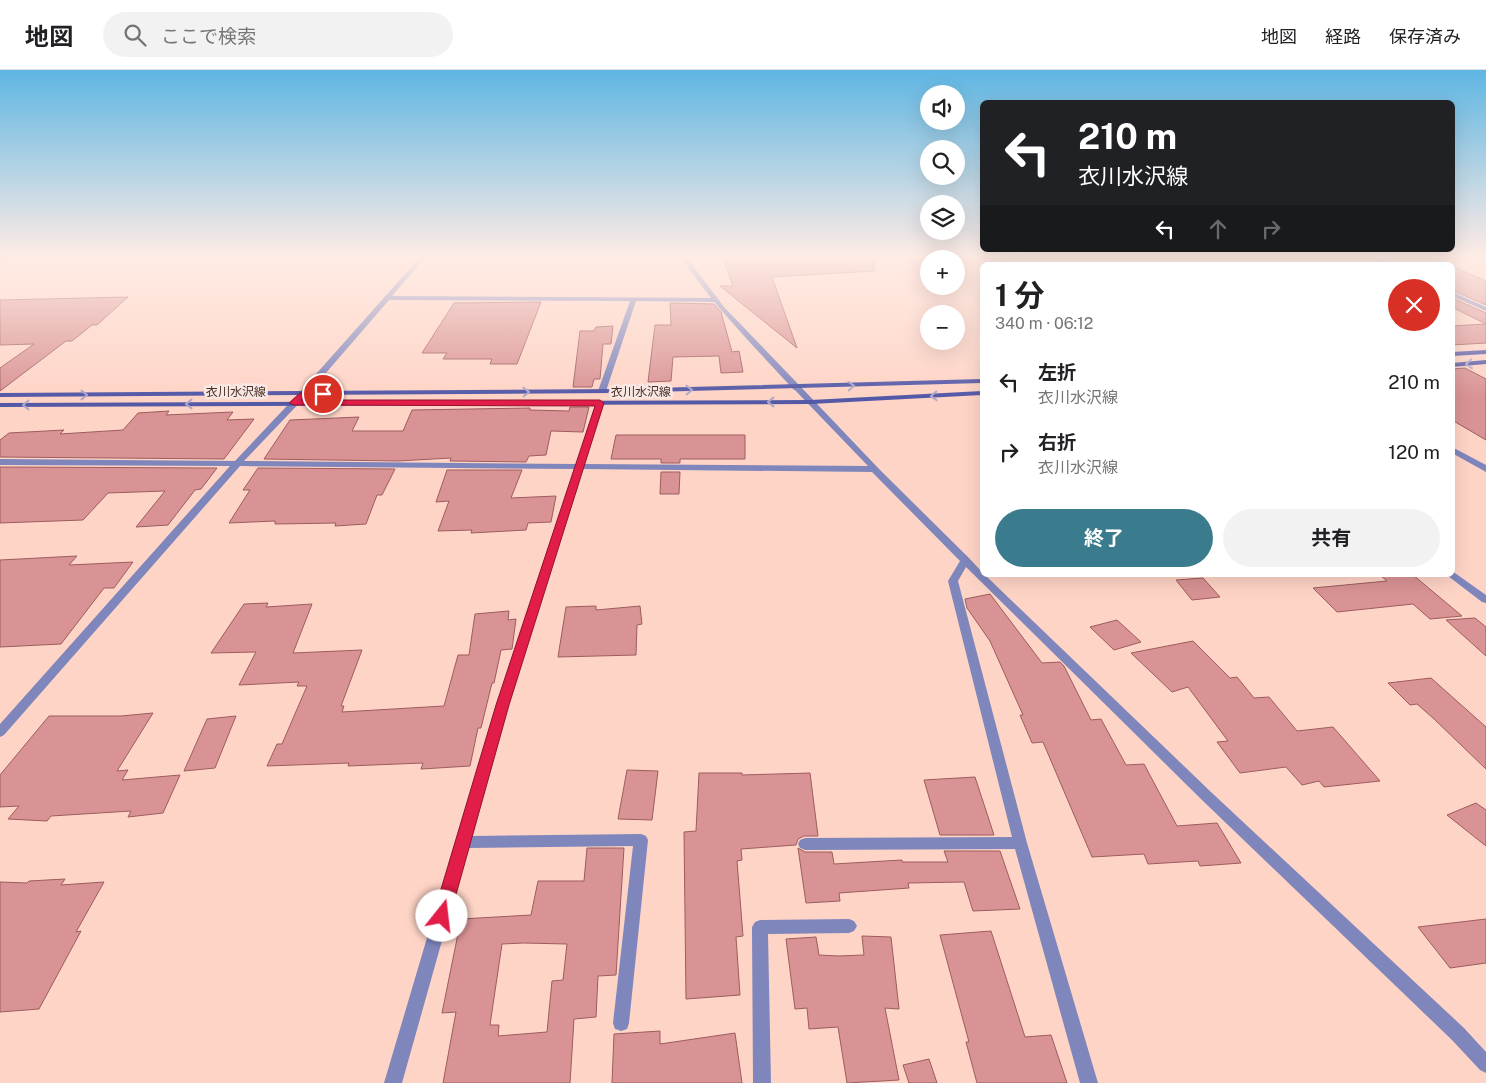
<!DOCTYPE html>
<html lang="ja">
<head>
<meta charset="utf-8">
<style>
	body { margin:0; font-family:"Public Sans","Noto Sans JP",sans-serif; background:#f2f2f2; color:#202124; height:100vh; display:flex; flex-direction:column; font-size:19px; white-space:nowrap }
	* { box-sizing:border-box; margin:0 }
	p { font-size:16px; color:#757577 }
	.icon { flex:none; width:28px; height:28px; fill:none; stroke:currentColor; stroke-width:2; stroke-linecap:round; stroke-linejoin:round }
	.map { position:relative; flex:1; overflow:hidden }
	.panel { position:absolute; left:980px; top:192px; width:475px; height:315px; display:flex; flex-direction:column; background:#fff; border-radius:8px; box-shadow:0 5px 20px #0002 }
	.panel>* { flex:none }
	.banner { position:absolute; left:980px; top:30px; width:475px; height:152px; border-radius:8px; box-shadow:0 5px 20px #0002; background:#202124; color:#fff; overflow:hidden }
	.controls { position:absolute; left:920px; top:15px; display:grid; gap:10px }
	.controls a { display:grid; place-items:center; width:45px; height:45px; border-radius:50%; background:#fff; box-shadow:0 5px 20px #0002; font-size:25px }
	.pin { position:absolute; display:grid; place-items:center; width:42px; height:42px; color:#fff; margin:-21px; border:2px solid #fff; border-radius:50%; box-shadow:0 1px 5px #0007 }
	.me { position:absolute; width:55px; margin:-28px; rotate:16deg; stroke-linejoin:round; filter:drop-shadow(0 0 4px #0008) }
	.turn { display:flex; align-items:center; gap:18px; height:105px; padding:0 15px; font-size:22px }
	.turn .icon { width:65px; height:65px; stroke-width:2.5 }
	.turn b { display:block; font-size:35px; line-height:42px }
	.lanes { display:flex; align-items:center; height:48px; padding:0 15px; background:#0003; justify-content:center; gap:25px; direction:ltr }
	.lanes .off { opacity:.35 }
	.round { display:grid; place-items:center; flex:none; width:52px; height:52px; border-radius:26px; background:#f2f2f2 }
	.head { display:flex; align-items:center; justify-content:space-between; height:85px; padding:0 15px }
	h1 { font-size:30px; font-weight:700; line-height:38px }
	.button { display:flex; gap:10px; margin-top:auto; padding:10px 15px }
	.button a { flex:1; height:58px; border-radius:30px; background:#3a7b8d; color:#fff; font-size:20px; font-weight:700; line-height:58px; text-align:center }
	.button a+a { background:#f2f2f2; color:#202124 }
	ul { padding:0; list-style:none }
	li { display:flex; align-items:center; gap:15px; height:70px; padding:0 15px }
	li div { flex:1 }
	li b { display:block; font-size:19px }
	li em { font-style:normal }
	header { display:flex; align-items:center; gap:30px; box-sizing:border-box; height:70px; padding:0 25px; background:#fff; border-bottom:1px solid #e0e0e0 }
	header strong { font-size:24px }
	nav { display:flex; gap:28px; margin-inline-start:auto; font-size:18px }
	.search { width:350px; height:45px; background:#f2f2f2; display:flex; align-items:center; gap:12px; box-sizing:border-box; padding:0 18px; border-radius:28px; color:#757577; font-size:19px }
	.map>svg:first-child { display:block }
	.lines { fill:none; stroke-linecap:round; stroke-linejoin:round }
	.stream { stroke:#30badb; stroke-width:4.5 }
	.building { fill:#da9395; stroke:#9d5c5e; fill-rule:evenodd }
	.minor { fill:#7f86bc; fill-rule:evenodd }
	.tertiary { fill:#7f86bc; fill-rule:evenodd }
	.secondary { fill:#5459a7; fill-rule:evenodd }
	.oneway { stroke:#aea8c9 }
	.route { fill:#e11d48; stroke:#92132f }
	.labels { text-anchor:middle; stroke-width:5; stroke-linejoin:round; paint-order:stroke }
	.far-street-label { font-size:12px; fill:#4a2f27; stroke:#f7e8e4 }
</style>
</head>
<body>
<header>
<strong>地図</strong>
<div class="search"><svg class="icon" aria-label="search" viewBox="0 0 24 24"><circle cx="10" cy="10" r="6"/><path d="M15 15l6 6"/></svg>ここで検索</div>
<nav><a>地図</a><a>経路</a><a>保存済み</a></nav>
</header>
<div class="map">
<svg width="1486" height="1013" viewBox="0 0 1486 1013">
	<rect width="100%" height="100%" fill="#fed4c6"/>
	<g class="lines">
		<path class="stream" d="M 1475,185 L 1486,190"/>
	</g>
	<path class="building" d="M 722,185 L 874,185 L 874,201 L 772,207 L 797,278 L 720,216 L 733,216 Z
		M 1452,196 L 1486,211 L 1486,235 L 1452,220 Z
		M 128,227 L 97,255 L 92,255 L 72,271 L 66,271 L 0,321 L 0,298 L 34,274 L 0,275 L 0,230 Z
		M 1452,228 L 1486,243 L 1486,254 L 1452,237 Z
		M 541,232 L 517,294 L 490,294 L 492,289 L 443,289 L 447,283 L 422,283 L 454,233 Z
		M 670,233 L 714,234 L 721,242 L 732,282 L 739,281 L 743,302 L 721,303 L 719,286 L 673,287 L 671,311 L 648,312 L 655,255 L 671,255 Z
		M 1486,254 L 1486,273 L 1452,275 L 1452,256 Z
		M 613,256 L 611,274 L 603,274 L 600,309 L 594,309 L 592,317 L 573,317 L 580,261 L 594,261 L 596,257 Z
		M 1465,298 L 1486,309 L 1486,370 L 1452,350 L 1452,299 Z
		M 570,337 L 589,337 L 583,362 L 551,361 L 546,385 L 529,386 L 526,392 L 450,391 L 451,388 L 398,391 L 264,389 L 290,350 L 359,347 L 352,361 L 403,361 L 412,340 L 530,338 L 530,340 L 569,341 Z
		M 169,341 L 166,345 L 233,342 L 227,350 L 254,349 L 224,389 L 0,387 L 0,370 L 9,363 L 64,360 L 60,364 L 123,360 L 138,343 Z
		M 616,365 L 745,365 L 745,389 L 680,389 L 680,393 L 661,393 L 661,389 L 611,389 Z
		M 0,397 L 217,398 L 201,419 L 195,420 L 168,455 L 136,457 L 165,421 L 108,423 L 83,450 L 0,453 Z
		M 258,398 L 395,399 L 382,425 L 377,425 L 366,454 L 335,456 L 336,453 L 275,454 L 275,451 L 229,453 L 250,420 L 243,420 Z
		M 447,400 L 522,400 L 511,428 L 556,426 L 551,452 L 528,453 L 526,460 L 471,463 L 472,460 L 438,461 L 449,431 L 436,432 Z
		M 661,402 L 680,402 L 679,424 L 660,424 Z
		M 77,486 L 69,495 L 133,492 L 114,518 L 104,518 L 61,574 L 0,577 L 0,490 Z
		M 1380,505 L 1413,505 L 1462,546 L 1430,549 L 1413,534 L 1337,542 L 1313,518 L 1387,511 Z
		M 1203,508 L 1220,527 L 1192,530 L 1176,510 Z
		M 990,524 L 1042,593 L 1060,592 L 1064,596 L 1091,650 L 1101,649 L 1126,695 L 1144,694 L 1177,756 L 1217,753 L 1241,793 L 1200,796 L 1198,791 L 1148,794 L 1144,784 L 1092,787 L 1043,672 L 1032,673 L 1020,645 L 1023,645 L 990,571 L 967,538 L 965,529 Z
		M 268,533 L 266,537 L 312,534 L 293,583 L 362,580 L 341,636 L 344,636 L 342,642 L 444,636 L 458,585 L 469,585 L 475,544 L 509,541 L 508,550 L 516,549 L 512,579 L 501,580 L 494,613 L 492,613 L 481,658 L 478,658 L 470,696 L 421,699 L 423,693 L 348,696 L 349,693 L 267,696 L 277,674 L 282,674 L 307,616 L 297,616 L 299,612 L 239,615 L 256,582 L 211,583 L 244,534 Z
		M 596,536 L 596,540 L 640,536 L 642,554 L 637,555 L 636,585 L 558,587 L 566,537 Z
		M 1475,548 L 1486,557 L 1486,586 L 1446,550 Z
		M 1117,550 L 1141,572 L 1114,580 L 1090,557 Z
		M 1193,571 L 1230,608 L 1237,607 L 1254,628 L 1269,627 L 1297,661 L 1333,657 L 1380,711 L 1324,717 L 1319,711 L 1302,715 L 1286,697 L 1240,703 L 1217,672 L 1228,671 L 1188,617 L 1172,622 L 1131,583 Z
		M 1431,608 L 1486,657 L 1486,699 L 1433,648 L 1417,634 L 1410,635 L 1388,613 Z
		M 153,643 L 117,701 L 128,700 L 122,710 L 180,705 L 163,743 L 128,747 L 131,741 L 51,746 L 47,751 L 8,749 L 19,736 L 0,737 L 0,705 L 49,646 L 121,646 Z
		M 236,646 L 215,698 L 184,701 L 207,649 Z
		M 627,700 L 658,701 L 652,750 L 618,749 Z
		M 699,703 L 742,703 L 742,705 L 810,703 L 818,766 L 804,766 L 798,769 L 796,775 L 741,779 L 742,790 L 737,791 L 743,866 L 736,867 L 740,925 L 686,929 L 684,762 L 696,761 Z
		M 975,707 L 994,765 L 940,765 L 924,710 Z
		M 1476,733 L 1486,740 L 1486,776 L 1447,745 Z
		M 587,778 L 624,778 L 616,905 L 598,906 L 596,947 L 574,949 L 570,1013 L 443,1013 L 456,942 L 442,943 L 461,849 L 531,845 L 538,811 L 584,811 ZM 524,873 L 567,874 L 563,910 L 552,911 L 547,962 L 498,966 L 499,955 L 490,955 L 502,874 Z
		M 798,778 L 805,782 L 832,782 L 834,794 L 902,790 L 902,792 L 948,792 L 944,781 L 1000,781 L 1020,839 L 973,841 L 964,812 L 908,813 L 909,818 L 839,823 L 840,831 L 806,833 Z
		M 65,809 L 61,815 L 104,812 L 76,862 L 81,861 L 39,939 L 0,942 L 0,812 L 27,813 L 29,811 Z
		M 1486,849 L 1486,893 L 1450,898 L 1418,857 Z
		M 991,861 L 1025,967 L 1051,965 L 1067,1013 L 977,1013 L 966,972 L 969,972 L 940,865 Z
		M 862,866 L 891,867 L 899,939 L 885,938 L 899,1010 L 847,1013 L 838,957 L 809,959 L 807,938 L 795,939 L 786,869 L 816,867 L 819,885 L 838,886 L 864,885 Z
		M 660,961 L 660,974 L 735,963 L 742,1013 L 612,1013 L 614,964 Z
		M 929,989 L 937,1013 L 909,1013 L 903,995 Z"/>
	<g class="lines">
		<path class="minor" d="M 8,185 L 15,185 L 0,193 L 0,189 Z
			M 422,185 L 427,185 L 392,226 L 716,228 L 719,230 L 716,232 L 636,231 L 606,321 L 602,323 L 598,321 L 630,231 L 389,230 L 306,326 L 244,391 L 576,394 L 596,333 L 600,331 L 604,333 L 584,394 L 868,396 L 793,318 L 800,316 L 880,400 L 969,488 L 982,502 L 982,505 L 985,505 L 1211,722 L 1464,958 L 1486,982 L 1486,1003 L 1480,1000 L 1452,970 L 1202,730 L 966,497 L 958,511 L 1027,773 L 1098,1013 L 1080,1013 L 1015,779 L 805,780 L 800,778 L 798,774 L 800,770 L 805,768 L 1012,767 L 948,511 L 960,491 L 872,402 L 583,399 L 508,635 L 471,766 L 641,764 L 646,766 L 648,770 L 629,953 L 627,959 L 621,961 L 615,959 L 613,953 L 633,776 L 468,778 L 402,1013 L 384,1013 L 496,635 L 574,399 L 240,396 L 4,665 L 0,667 L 0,654 L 230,396 L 0,395 L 0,389 L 235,391 L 300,322 Z
			M 1366,185 L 1373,185 L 1392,195 L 1385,195 Z
			M 1452,222 L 1486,237 L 1486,241 L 1452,226 Z
			M 1452,501 L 1486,525 L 1486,533 L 1482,532 L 1448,506 L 1448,505 L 1452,505 Z
			M 849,849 L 854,851 L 857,856 L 854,861 L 849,863 L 768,864 L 771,1013 L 753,1013 L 752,857 L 755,852 L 760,850 Z"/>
		<path class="tertiary" d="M 680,185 L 685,185 L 724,237 L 800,316 L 800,320 L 794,320 C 754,276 712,235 680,185 Z
			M 1452,377 L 1486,395 L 1486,402 L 1452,383 Z"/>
		<path class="secondary" d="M 1486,280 L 1486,284 L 1452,286 L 1452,282 Z
			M 1486,290 L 1486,294 L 1452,297 L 1452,293 Z
			M 982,309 L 982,313 L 614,323 L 0,327 L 0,323 L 614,319 Z
			M 982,321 L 982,325 L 811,334 L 0,337 L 0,333 L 811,330 Z"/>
	</g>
	<defs><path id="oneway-chevron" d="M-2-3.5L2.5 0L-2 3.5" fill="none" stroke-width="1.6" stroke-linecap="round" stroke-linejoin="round" transform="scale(1.25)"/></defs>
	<g class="oneway">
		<use href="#oneway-chevron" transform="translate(1469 294) rotate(175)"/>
		<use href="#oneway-chevron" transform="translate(851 316) rotate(-2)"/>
		<use href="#oneway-chevron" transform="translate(689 320) rotate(-1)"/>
		<use href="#oneway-chevron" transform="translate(526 322) rotate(-1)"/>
		<use href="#oneway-chevron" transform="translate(84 325)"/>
		<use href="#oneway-chevron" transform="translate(934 326) rotate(177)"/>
		<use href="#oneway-chevron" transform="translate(771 332) rotate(180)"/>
		<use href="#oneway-chevron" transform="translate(189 334) rotate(180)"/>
		<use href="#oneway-chevron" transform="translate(26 335) rotate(180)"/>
	</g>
	<linearGradient id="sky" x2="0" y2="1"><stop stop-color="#5eb6e3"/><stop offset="0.57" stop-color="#ffece5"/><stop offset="1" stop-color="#ffece5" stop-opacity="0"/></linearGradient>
	<rect width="1486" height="327" fill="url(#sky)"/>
	<path class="route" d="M 323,322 L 326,322 L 326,326 L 305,327 L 301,330 L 600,330 L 604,333 L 509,635 L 450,846 L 448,851 L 442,854 L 436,851 L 433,846 L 496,635 L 595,336 L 294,335 L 289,333 L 300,323 Z"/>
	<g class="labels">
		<g class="far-street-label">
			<text x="236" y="326">衣川水沢線</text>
			<text x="641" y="326">衣川水沢線</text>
		</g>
	</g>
</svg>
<div class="controls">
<a><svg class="icon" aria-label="sound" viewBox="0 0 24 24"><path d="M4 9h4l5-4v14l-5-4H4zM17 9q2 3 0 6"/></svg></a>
<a><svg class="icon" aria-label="search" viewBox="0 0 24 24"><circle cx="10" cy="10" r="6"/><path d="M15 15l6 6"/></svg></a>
<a><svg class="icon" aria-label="layers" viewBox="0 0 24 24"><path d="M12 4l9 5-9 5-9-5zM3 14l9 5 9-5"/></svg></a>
<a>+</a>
<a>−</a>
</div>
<div class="pin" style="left:323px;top:324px;background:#d93025"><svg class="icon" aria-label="arrive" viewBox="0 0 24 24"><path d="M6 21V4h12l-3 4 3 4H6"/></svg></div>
<svg class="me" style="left:442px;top:846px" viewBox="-20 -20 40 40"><circle r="19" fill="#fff"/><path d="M0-13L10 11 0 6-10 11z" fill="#e11d48"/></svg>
<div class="banner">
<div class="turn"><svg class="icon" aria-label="left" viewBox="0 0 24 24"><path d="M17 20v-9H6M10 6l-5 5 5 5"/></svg><div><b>210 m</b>衣川水沢線</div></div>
<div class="lanes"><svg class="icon" aria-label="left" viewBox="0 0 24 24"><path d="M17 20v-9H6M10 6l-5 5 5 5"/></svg><svg class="icon off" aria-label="ahead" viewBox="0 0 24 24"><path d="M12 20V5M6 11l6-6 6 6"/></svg><svg class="icon off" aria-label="right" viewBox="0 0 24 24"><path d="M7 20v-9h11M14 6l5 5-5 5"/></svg></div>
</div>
<section class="panel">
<div class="head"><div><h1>1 分</h1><p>340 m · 06:12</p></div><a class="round" style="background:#d93025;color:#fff"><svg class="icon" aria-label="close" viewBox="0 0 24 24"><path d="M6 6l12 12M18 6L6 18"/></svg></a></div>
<ul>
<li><svg class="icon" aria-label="left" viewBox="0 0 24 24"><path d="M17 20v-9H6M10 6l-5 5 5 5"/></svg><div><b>左折</b><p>衣川水沢線</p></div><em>210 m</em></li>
<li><svg class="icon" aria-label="right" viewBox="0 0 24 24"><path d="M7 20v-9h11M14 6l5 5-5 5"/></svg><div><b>右折</b><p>衣川水沢線</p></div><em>120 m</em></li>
</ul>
<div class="button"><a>終了</a><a>共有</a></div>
</section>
</div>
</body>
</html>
